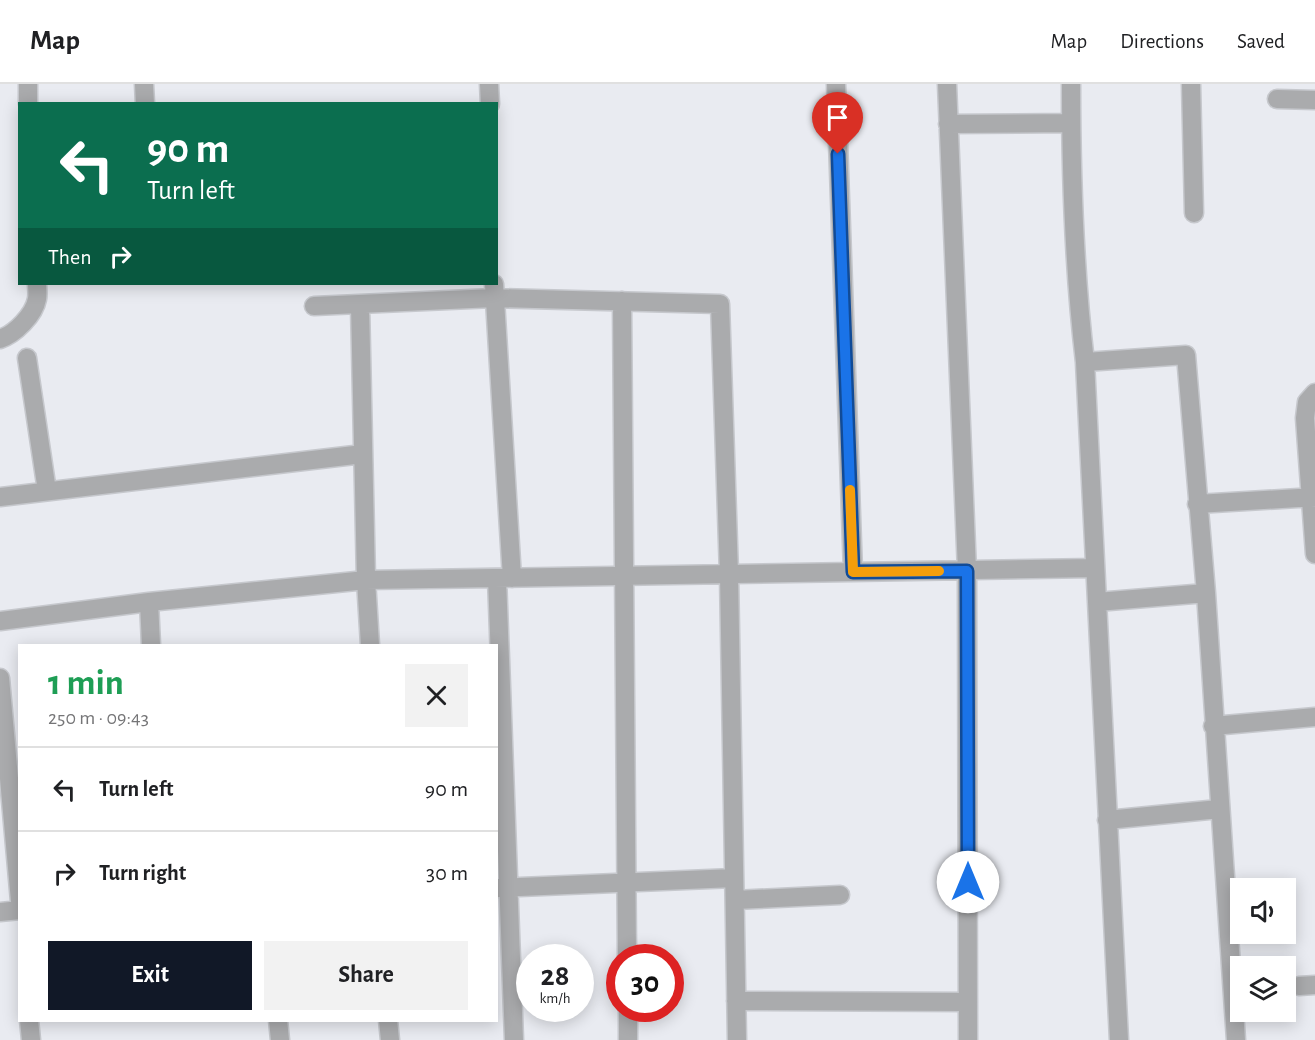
<!DOCTYPE html>
<html lang="en">
<head>
<meta charset="utf-8">
<style>
	body { margin:0; font-family:"Alegreya Sans",sans-serif; background:#f2f2f2; color:#202124; height:100vh; display:flex; flex-direction:column; font-size:22px; white-space:nowrap }
	* { box-sizing:border-box; margin:0 }
	p { font-size:20px; color:#757577 }
	.icon { flex:none; width:33px; height:33px; fill:none; stroke:currentColor; stroke-width:2; stroke-linecap:round; stroke-linejoin:round }
	.map { position:relative; flex:1; overflow:hidden }
	.panel { position:absolute; left:18px; top:560px; width:480px; height:378px; display:flex; flex-direction:column; background:#fff; border-radius:0px; box-shadow:0 3px 15px #0003 }
	.panel>* { flex:none }
	.banner { position:absolute; left:18px; top:18px; width:480px; height:183px; border-radius:0px; box-shadow:0 3px 15px #0003; background:#0b6e4f; color:#fff; overflow:hidden }
	.controls { position:absolute; left:1230px; top:794px; display:grid; gap:12px }
	.controls a { display:grid; place-items:center; width:66px; height:66px; border-radius:0px; background:#fff; box-shadow:0 3px 15px #0003; font-size:30px }
	.speed { position:absolute; left:516px; top:860px; display:flex; gap:12px; font-size:30px; font-weight:700; text-align:center }
	.speed>* { display:grid; place-content:center; width:78px; height:78px; border-radius:50%; background:#fff; box-shadow:0 3px 15px #0003; line-height:1 }
	.speed small { font-size:15px; font-weight:400 }
	.speed .limit { border:9px solid #d22; background:#fff; color:#111 }
	.pin { position:absolute; display:grid; place-items:center; width:51px; height:51px; color:#fff; margin:-62px -26px; border-radius:50% 50% 50% 0; rotate:-45deg; box-shadow:0 0 6px #0007 }
	.pin .icon { rotate:45deg }
	.me { position:absolute; width:66px; margin:-33px; rotate:0deg; stroke-linejoin:round; filter:drop-shadow(0 0 4px #0008) }
	.turn { display:flex; align-items:center; gap:21px; height:126px; padding:0 30px; font-size:27px }
	.turn .icon { width:78px; height:78px; stroke-width:2.5 }
	.turn b { display:block; font-size:42px; line-height:51px }
	.then { display:flex; align-items:center; height:57px; padding:0 30px; background:#0003; gap:12px; font-size:22px }
	.round { display:grid; place-items:center; flex:none; width:63px; height:63px; border-radius:0px; background:#f2f2f2 }
	.overview { display:flex; align-items:center; justify-content:space-between; height:102px; padding:0 30px }
	h1 { font-size:36px; font-weight:600; line-height:45px; color:#1e9e55 }
	.button { display:flex; gap:12px; margin-top:auto; padding:12px 30px }
	.button a { flex:1; height:69px; border-radius:0px; background:#111827; color:#fff; font-size:24px; font-weight:600; line-height:69px; text-align:center }
	.button a+a { background:#f2f2f2; color:#202124 }
	ul { padding:0; list-style:none }
	li { display:flex; align-items:center; gap:18px; height:84px; padding:0 30px; border-top:2px solid #e0e0e0 }
	li div { flex:1 }
	li b { display:block; font-size:22px }
	li em { font-style:normal }
	header { display:flex; align-items:center; gap:36px; box-sizing:border-box; height:84px; padding:0 30px; background:#fff; border-bottom:2px solid #e0e0e0 }
	header strong { font-size:28px }
	nav { display:flex; gap:33px; margin-inline-start:auto; font-size:21px }
	.map>svg:first-child { display:block }
	.lines { fill:none; stroke-linecap:round; stroke-linejoin:round }
	.minor-casing { stroke:#c6c8cd; stroke-width:21 }
	.minor { stroke:#aaabad; stroke-width:18 }
	.route-casing { stroke:#114b97; stroke-width:15 }
	.route { stroke:#1a73e8; stroke-width:10 }
	.slow { stroke:#f59e0b; stroke-width:10 }
</style>
</head>
<body>
<header>
<strong>Map</strong>
<nav><a>Map</a><a>Directions</a><a>Saved</a></nav>
</header>
<div class="map">
<svg width="1315" height="956" viewBox="0 0 1315 956">
	<rect width="100%" height="100%" fill="#e9ebf1"/>
	<g class="lines">
		<g class="minor-casing">
			<path id="minor" d="M 28,0 L 28,20
				M 144,0 L 145,20
				M 489,0 L 490,20
				M 836,0 L 853,488
				M 947,0 L 967,487 L 968,956
				M 1071,0 C 1071,92 1074,186 1085,278 L 1119,956
				M 1191,0 L 1194,129
				M 1277,15 L 1315,16
				M 948,40 L 1071,39
				M 494,200 L 512,494
				M 622,217 L 627,873
				M 360,221 L 366,496 L 370,561
				M 314,222 L 494,214 L 720,220 L 729,490 L 737,956
				M 0,255 C 15,250 34,231 37,215 C 38,210 37,204 37,200
				M 27,274 L 47,407
				M 1085,278 L 1186,271 L 1206,509 L 1236,956
				M 1315,309 L 1307,318 L 1305,334 L 1315,470
				M 0,413 L 363,370
				M 1197,420 L 1315,413
				M 497,494 L 514,956
				M 149,518 L 151,561
				M 1097,518 L 1206,509
				M 0,537 L 149,518 L 366,496 L 1094,484
				M 0,594 L 20,817
				M 1213,642 L 1315,633
				M 1107,736 L 1219,725
				M 498,804 L 734,794
				M 735,816 L 840,811
				M 0,828 L 20,826
				M 1299,902 L 1315,901
				M 736,917 L 968,918
				M 628,924 L 628,956
				M 29,936 L 31,956
				M 278,936 L 280,956
				M 388,936 L 390,956"/>
		</g>
		<use href="#minor" class="minor"/>
	</g>
	<g class="lines">
		<g class="route-casing">
			<path id="route" d="M 838,70 L 853,488 L 967,487 L 968,798"/>
		</g>
		<use href="#route" class="route"/>
		<path class="slow" d="M 850,406 L 853,488 L 939,487"/>
	</g>
</svg>
<div class="controls">
<a><svg class="icon" aria-label="sound" viewBox="0 0 24 24"><path d="M4 9h4l5-4v14l-5-4H4zM17 9q2 3 0 6"/></svg></a>
<a><svg class="icon" aria-label="layers" viewBox="0 0 24 24"><path d="M12 4l9 5-9 5-9-5zM3 14l9 5 9-5"/></svg></a>
</div>
<div class="speed"><div>28<small>km/h</small></div><div class="limit">30</div></div>
<div class="pin" style="left:838px;top:70px;background:#d93025"><svg class="icon" aria-label="arrive" viewBox="0 0 24 24"><path d="M6 21V4h12l-3 4 3 4H6"/></svg></div>
<svg class="me" style="left:968px;top:798px" viewBox="-20 -20 40 40"><circle r="19" fill="#fff"/><path d="M0-13L10 11 0 6-10 11z" fill="#1a73e8"/></svg>
<div class="banner">
<div class="turn"><svg class="icon" aria-label="left" viewBox="0 0 24 24"><path d="M17 20v-9H6M10 6l-5 5 5 5"/></svg><div><b>90 m</b>Turn left</div></div>
<div class="then">Then<svg class="icon" aria-label="right" viewBox="0 0 24 24"><path d="M7 20v-9h11M14 6l5 5-5 5"/></svg></div>
</div>
<section class="panel">
<div class="overview"><div><h1>1 min</h1><p>250 m · 09:43</p></div><a class="round"><svg class="icon" aria-label="close" viewBox="0 0 24 24"><path d="M6 6l12 12M18 6L6 18"/></svg></a></div>
<ul>
<li><svg class="icon" aria-label="left" viewBox="0 0 24 24"><path d="M17 20v-9H6M10 6l-5 5 5 5"/></svg><div><b>Turn left</b></div><em>90 m</em></li>
<li><svg class="icon" aria-label="right" viewBox="0 0 24 24"><path d="M7 20v-9h11M14 6l5 5-5 5"/></svg><div><b>Turn right</b></div><em>30 m</em></li>
</ul>
<div class="button"><a>Exit</a><a>Share</a></div>
</section>
</div>
</body>
</html>
